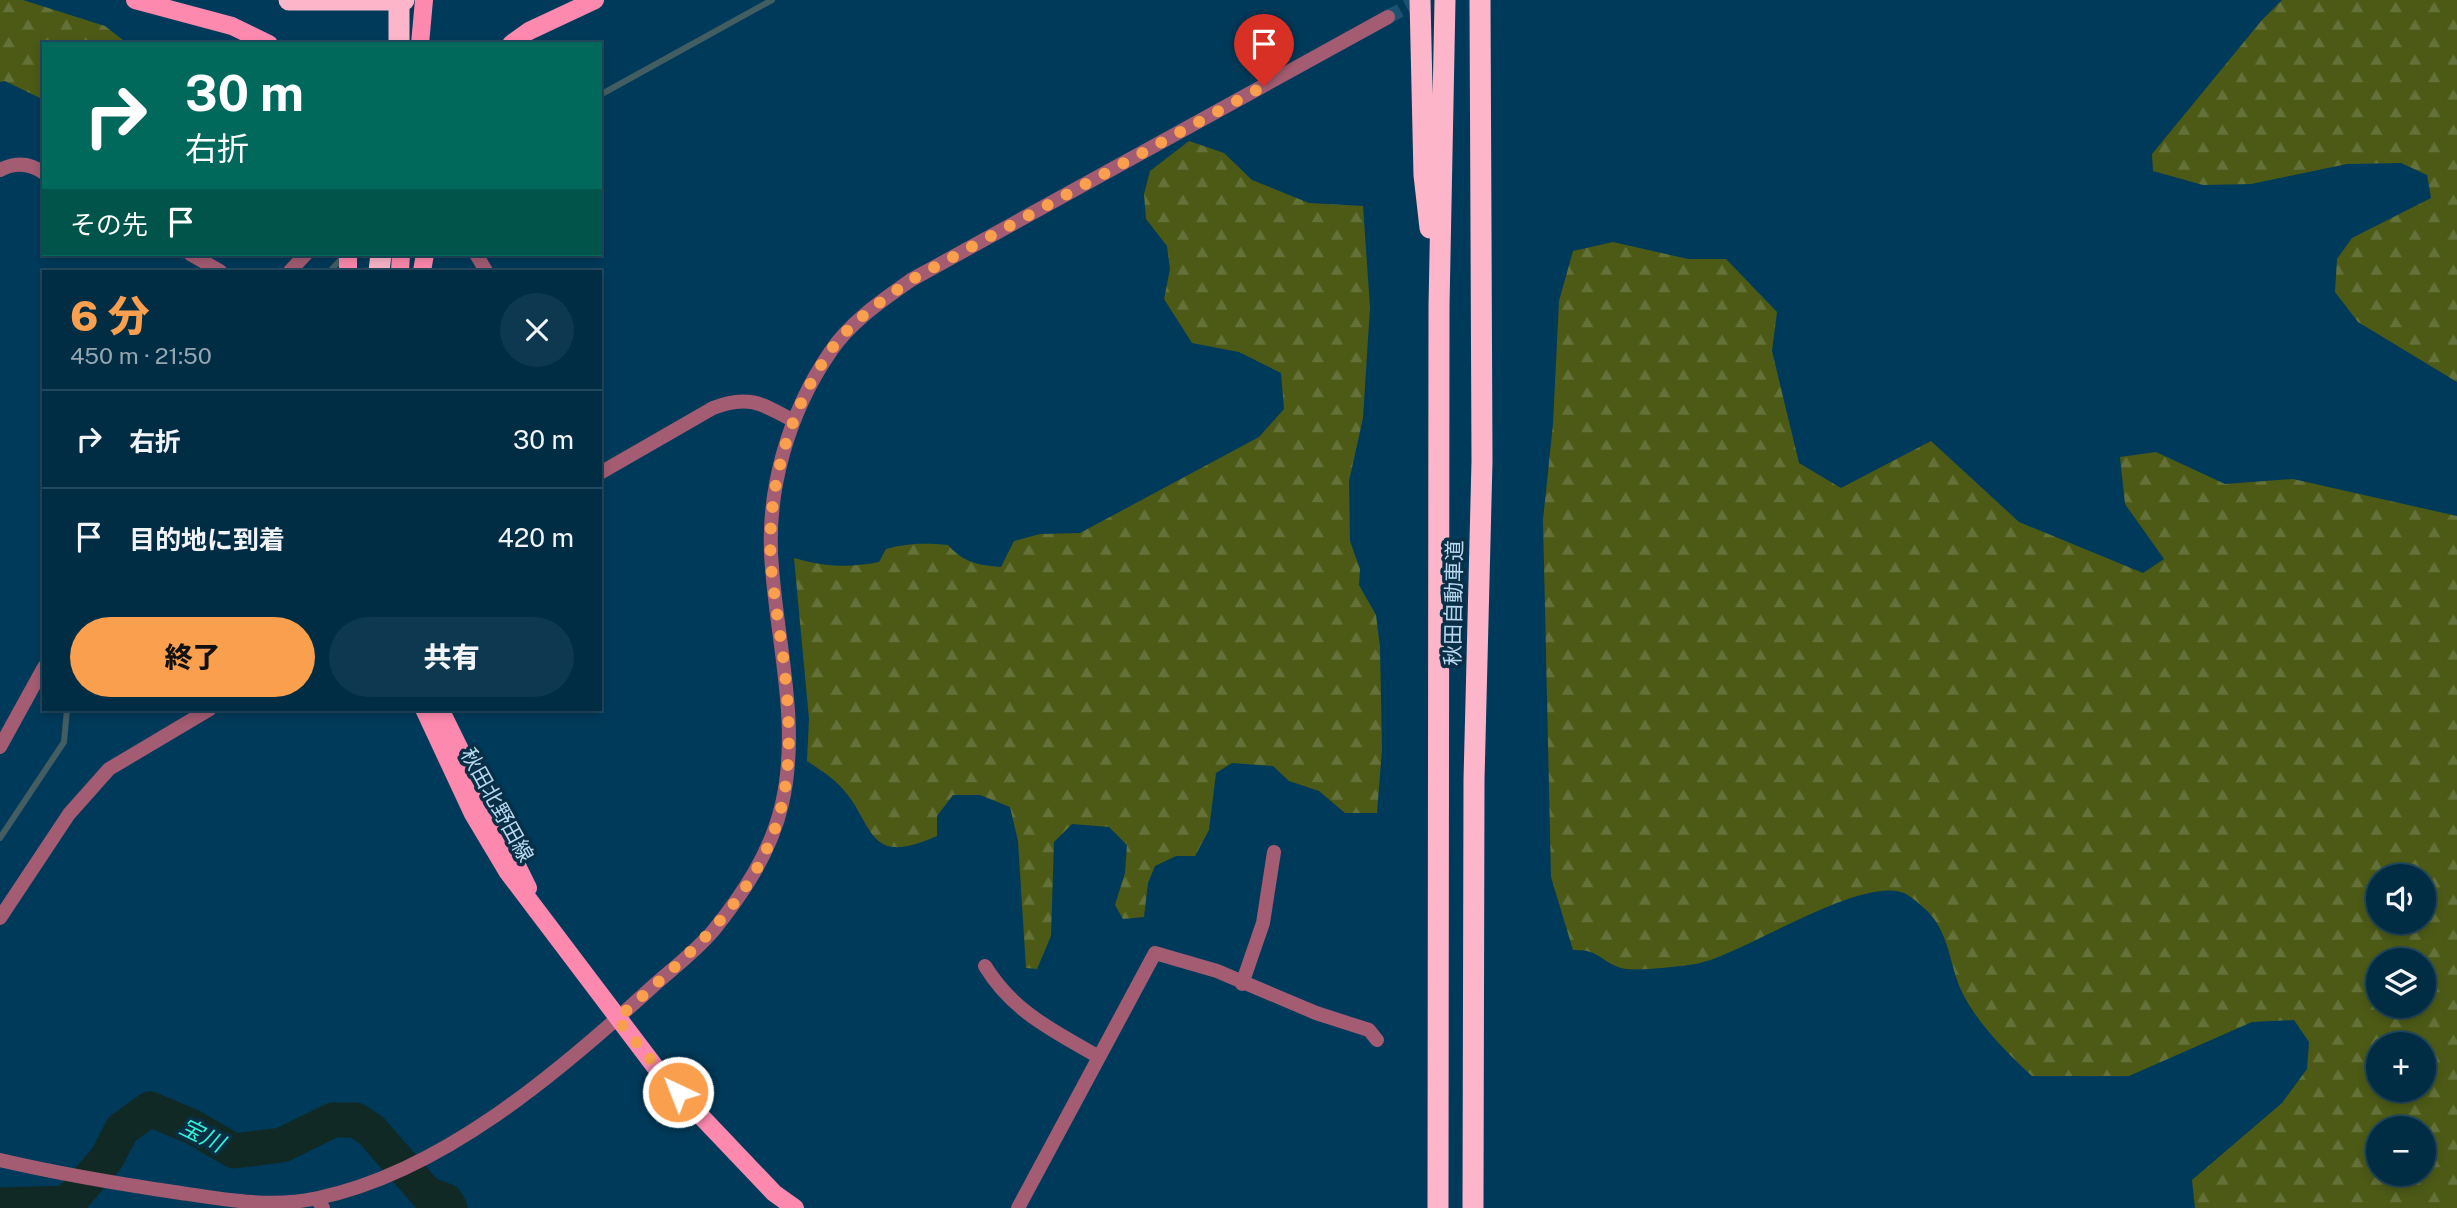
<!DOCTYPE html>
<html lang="ja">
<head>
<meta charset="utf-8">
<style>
	body { margin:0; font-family:"Public Sans","Noto Sans JP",sans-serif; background:#0e384f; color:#f1f3f6; height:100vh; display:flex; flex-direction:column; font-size:26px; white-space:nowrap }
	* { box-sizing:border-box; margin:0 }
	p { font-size:23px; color:#95a7b2 }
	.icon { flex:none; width:38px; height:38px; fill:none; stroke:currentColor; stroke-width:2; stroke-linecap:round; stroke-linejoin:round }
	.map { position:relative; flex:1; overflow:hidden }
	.drawer { position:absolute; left:42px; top:270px; width:560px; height:441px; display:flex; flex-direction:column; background:#002c44; border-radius:0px; box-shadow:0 4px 10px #0003,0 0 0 2px #22485d }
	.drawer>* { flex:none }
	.hud { position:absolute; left:42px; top:42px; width:560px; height:214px; border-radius:0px; box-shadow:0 4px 10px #0003,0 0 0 2px #22485d; background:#00695c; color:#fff; overflow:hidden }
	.buttons { position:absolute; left:2366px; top:864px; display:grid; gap:14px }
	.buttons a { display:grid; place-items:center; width:70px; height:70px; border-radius:50%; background:#002c44; box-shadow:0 4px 10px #0003,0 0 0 2px #22485d; font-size:35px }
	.pin { position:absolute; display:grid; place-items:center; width:60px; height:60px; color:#fff; margin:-72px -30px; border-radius:50% 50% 50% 0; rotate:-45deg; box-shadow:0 0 7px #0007 }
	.pin .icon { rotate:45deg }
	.me { position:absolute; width:77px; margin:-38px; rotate:317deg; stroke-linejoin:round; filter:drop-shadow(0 0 5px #0008) }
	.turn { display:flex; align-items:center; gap:24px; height:147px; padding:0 28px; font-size:32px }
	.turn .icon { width:91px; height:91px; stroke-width:2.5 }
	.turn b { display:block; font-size:49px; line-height:60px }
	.then { display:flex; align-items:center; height:66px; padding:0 28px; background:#0003; gap:14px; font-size:26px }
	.round { display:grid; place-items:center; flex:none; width:74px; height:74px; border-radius:37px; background:#0e384f }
	.headline { display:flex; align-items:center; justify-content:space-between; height:119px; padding:0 28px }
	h1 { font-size:42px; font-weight:800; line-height:52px; color:#f99f4d }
	.primary-button { display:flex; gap:14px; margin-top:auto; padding:14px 28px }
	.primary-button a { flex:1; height:80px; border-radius:42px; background:#f99f4d; color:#111; font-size:28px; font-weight:800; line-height:80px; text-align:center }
	.primary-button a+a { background:#0e384f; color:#f1f3f6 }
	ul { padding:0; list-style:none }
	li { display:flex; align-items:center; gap:21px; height:98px; padding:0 28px; border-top:2px solid #22485d }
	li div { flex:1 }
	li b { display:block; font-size:26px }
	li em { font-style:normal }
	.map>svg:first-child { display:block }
	.forest { fill:url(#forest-firs); fill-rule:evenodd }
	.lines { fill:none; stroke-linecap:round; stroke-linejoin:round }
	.stream { stroke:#435e62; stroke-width:6 }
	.river { stroke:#112924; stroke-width:35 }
	.tertiary-tunnel { stroke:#1c5271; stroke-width:14; stroke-dasharray:14 7; stroke-linecap:butt }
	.minor { stroke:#a35c72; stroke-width:14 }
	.tertiary { stroke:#a35c72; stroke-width:14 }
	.primary { stroke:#fe89af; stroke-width:18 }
	.motorway { stroke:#fcb5c9; stroke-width:21 }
	.motorway-bridge { stroke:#fcb5c9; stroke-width:21 }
	.route { stroke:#f99f4d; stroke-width:12; stroke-dasharray:0 21.6 }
	.labels { text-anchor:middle; stroke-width:7; stroke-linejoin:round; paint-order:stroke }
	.street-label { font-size:21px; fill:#b9daf2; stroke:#092f46 }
	.water-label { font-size:23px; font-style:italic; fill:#31f2d7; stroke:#092f46 }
</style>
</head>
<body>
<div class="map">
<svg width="2457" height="1208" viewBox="0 0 2457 1208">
	<defs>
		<pattern id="forest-firs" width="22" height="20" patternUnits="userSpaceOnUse" patternTransform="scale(1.75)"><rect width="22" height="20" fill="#4c5a16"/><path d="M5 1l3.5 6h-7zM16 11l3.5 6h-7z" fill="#647138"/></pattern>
	</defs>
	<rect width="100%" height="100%" fill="#003a5a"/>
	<path class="forest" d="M 0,0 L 23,0 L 105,26 L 128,44 L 44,44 L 44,100 L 5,81 L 0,82 Z
		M 2282,0 L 2457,0 L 2457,382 L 2358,322 L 2335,292 L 2337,259 L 2352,238 L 2431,198 L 2427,175 L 2401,163 L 2347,164 L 2251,184 L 2203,185 L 2153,171 L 2152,154 L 2262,20 Z
		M 1189,141 L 1224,153 L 1252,180 L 1309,203 L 1363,206 L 1370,307 L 1363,418 L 1349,481 L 1350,541 L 1360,569 L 1359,585 L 1376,615 L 1380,647 L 1382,749 L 1377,813 L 1345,813 L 1319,791 L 1289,781 L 1273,766 L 1232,763 L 1216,773 L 1209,830 L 1195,856 L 1176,856 L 1155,866 L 1148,883 L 1144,917 L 1123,919 L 1115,905 L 1125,873 L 1127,845 L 1109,827 L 1072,824 L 1054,842 L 1051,936 L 1037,969 L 1026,968 L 1018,841 L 1010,807 L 980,795 L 953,795 L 937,816 L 937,836 C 862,869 877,822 838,784 C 829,775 817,768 807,761 L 809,719 L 794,558 C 825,567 848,568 879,562 L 886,549 C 908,543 925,543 948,545 C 964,563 978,565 1001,567 L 1014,541 L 1040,534 L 1080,533 L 1259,437 L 1284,409 L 1281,373 L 1239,352 L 1192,343 L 1164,299 L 1170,269 L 1167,246 L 1146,219 L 1144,194 L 1150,171 Z
		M 1613,242 L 1688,259 L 1726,259 L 1777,312 L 1772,351 L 1799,463 L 1841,488 L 1931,441 L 2019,522 L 2143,573 L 2164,559 L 2125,504 L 2120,457 L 2156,452 L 2225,484 L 2293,479 L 2457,516 L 2457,1208 L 2195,1208 L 2192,1180 L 2282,1103 L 2307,1069 L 2309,1042 L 2294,1020 L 2252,1022 L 2129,1076 L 2032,1076 C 2008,1054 1975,1021 1961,990 C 1949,963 1949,930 1925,909 C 1920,904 1910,896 1904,893 C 1860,876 1749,951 1700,963 C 1687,966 1632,972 1621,968 C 1600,961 1599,949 1573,950 L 1551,877 L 1543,520 L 1553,424 L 1559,301 L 1573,251 ZM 2378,877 L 2424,877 L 2424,922 L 2378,922 ZM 2378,961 L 2424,961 L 2424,1006 L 2378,1006 ZM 2378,1045 L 2424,1045 L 2424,1090 L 2378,1090 ZM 2378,1129 L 2424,1129 L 2424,1174 L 2378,1174 Z"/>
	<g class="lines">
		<path class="stream" d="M 600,95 L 772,0
			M 330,271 L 345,255
			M 0,838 L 64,742 L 67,709"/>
		<path class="river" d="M 0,1205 L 68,1203 L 107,1158 L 122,1129 L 150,1109 L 193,1127 L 234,1151 L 282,1145 L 333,1120 L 356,1120 L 371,1130 L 427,1194 L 446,1201 L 450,1208"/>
		<path class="tertiary-tunnel" d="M 1388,17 L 1419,0"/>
		<path class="minor" d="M 0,170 C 15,162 30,163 44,173
			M 190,254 L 220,271
			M 476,254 L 486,271
			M 290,271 L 306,254
			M 0,747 L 44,667
			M 985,966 C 1013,1012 1054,1031 1099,1057
			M 1242,984 L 1263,923 L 1274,852
			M 317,1199 L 323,1208
			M 1018,1208 L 1155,953 L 1217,971 L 1316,1013 L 1369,1030 L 1377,1040"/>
		<path class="tertiary" d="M 600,473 L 713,408 C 748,394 763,404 794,421
			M 0,918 L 69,814 L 109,769 L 210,709
			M 0,1160 C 60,1174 120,1184 181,1193 C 226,1200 272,1208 318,1198 C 442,1172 559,1072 651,988 C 671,970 695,952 713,931 C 743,894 771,852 782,804 C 800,726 778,647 772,568 C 765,493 788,413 831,351 C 850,322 883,300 911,280 L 1388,17"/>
		<path class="primary" d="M 135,0 L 232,26 L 269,44
			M 420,44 L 424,0
			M 511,44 L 529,31 L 595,0
			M 348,254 L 348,271
			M 400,271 L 401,254
			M 422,271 L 425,254
			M 424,709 L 473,814 L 507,871 L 659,1072 L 774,1193 L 795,1208
			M 440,709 L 528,888"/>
		<path class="motorway" d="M 289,0 L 404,0
			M 1420,0 L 1424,175 L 1430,228
			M 379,271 L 381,254
			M 1438,1208 L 1439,306 L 1445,0
			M 1473,1208 L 1474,780 L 1482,461 L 1480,0"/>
		<path class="motorway-bridge" d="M 399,44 L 399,0"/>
	</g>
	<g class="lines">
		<path class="route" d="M 678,1092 L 617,1019 C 675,966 741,915 771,839 C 795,781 790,717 783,656 C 779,626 774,596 771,566 C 766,492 788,411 831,350 C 851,321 883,300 911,280 L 1264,86"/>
	</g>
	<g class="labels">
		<g class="street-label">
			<text transform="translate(1454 603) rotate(-89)" y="7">秋田自動車道</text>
			<text transform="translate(497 805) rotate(61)" y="7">秋田北野田線</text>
		</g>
		<g class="water-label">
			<text transform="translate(202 1135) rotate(26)" y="8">宝川</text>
		</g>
	</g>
</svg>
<div class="buttons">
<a><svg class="icon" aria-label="sound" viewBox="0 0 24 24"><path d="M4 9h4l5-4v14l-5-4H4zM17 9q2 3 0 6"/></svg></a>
<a><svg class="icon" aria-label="layers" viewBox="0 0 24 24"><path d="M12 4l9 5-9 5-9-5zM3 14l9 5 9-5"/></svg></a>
<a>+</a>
<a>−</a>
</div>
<div class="pin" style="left:1264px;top:86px;background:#d93025"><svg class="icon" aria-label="arrive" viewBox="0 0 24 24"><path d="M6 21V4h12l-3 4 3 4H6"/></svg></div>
<svg class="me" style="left:678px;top:1092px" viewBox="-20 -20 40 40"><circle r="17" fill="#f99f4d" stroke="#fff" stroke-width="3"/><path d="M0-11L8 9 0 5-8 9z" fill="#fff"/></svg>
<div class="hud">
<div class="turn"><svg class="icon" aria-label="right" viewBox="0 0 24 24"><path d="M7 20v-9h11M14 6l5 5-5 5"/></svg><div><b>30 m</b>右折</div></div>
<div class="then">その先<svg class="icon" aria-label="arrive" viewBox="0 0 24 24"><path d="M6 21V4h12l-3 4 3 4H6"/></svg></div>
</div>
<section class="drawer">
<div class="headline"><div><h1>6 分</h1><p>450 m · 21:50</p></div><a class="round"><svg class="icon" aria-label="close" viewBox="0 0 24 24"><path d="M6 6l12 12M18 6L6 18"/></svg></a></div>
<ul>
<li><svg class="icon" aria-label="right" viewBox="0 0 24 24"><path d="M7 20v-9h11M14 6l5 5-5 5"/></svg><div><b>右折</b></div><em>30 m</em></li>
<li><svg class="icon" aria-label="arrive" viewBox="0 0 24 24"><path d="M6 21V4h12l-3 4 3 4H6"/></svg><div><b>目的地に到着</b></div><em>420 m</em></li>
</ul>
<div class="primary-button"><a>終了</a><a>共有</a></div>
</section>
</div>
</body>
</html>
